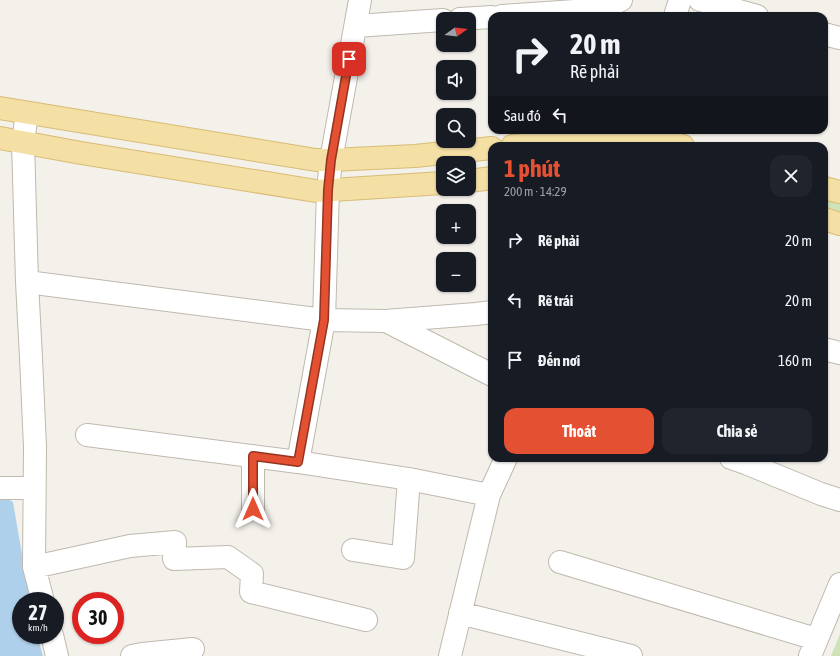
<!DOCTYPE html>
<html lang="vi">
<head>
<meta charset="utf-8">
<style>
	body { margin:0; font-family:"Asap Condensed",sans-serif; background:#20242c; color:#f1f3f6; height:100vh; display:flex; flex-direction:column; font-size:15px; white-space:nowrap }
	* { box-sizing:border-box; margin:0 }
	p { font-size:13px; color:#9ea1a6 }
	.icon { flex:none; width:22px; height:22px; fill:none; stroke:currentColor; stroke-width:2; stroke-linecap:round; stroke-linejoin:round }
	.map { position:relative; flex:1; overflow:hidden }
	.drawer { position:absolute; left:488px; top:142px; width:340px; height:320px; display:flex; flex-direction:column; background:#171b24; border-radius:12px; box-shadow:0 1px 3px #0004 }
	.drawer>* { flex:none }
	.hud { position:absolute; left:488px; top:12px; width:340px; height:122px; border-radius:12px; box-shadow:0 1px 3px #0004; background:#171b24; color:#f1f3f6; overflow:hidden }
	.needle { width:26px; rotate:76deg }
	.controls { position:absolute; left:436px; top:12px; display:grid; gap:8px }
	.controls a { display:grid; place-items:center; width:40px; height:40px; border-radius:8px; background:#171b24; box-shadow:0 1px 3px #0004; font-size:20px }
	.speed { position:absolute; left:12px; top:592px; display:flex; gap:8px; font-size:20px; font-weight:700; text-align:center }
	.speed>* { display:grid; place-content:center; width:52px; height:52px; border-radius:50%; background:#171b24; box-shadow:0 1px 3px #0004; line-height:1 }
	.speed small { font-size:10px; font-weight:400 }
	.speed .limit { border:6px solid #d22; background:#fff; color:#111 }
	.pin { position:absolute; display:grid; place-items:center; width:34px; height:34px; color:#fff; margin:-17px; border-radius:8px; box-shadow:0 2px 6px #0006 }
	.me { position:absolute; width:44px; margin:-22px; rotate:0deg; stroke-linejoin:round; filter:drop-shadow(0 0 3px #0008) }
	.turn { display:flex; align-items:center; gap:14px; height:84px; padding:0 16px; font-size:18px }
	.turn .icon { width:52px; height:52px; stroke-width:2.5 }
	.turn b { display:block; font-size:28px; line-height:34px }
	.then { display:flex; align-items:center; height:38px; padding:0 16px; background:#0003; gap:8px; font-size:15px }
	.round { display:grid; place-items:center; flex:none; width:42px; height:42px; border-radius:12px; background:#20242c }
	.summary { display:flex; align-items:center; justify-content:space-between; height:68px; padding:0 16px }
	h1 { font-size:24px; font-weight:700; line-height:30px; color:#e45032 }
	.action { display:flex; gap:8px; margin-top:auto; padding:8px 16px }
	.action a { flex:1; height:46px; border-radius:12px; background:#e45032; color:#fff; font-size:16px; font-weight:700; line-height:46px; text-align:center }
	.action a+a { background:#20242c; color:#f1f3f6 }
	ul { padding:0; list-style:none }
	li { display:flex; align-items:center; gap:12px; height:60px; padding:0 16px }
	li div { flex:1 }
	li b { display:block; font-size:15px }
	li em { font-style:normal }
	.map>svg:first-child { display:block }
	.green { fill:#cfe3b9 }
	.water { fill:#afd0ea }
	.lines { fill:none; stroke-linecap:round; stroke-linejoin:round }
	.minor-casing { stroke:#bfb9ae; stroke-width:24 }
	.major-casing { stroke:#d8bc75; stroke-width:24 }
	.minor { stroke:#fff; stroke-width:22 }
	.major { stroke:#f4dfa4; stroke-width:22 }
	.route-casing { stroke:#943420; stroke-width:10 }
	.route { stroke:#e45032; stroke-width:7 }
</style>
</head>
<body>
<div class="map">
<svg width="840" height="656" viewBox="0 0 840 656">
	<rect width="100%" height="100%" fill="#f4f1eb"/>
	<path class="green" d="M 824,198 L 840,202 L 840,213 L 824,209 Z
		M 840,634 L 840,656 L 831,656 Z"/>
	<path class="water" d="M 6,498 L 13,502 L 30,601 L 21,601 L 21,635 L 37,635 L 43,656 L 0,656 L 0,499 Z"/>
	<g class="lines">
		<g class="minor-casing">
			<path id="minor" d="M 700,0 L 757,16
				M 502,16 L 604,9 L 621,0
				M 675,16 L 680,0
				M 460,19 L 492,17
				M 356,26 L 443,20
				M 824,34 L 840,38
				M 27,113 L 23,142 L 27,282 L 31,358 L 35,447 L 34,567 L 43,601
				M 27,282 L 324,320 L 385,321 L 476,314 L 492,312
				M 386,321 L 492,375
				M 824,349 L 840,353
				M 87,435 L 298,462 L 409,479 L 489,495
				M 253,456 L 253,509
				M 731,458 L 748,464 L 751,458
				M 298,462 L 324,320 L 328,190 L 331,160 L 360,0
				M 748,464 L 821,494 L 840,500
				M 0,488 L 34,488
				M 353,550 L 403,558 L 409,479
				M 560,562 L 816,639
				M 34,567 L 130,546 L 175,542 L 174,559 L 228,557 L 252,574 L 251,592 L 366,620
				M 460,613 L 631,656
				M 52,635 L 57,656
				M 132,656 L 142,654 L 193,649
				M 450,656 L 489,495 L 506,458
				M 810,656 L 840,584"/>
		</g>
		<g class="major-casing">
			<path id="major" d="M 0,108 L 316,160 L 331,160 L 415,156 L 492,148
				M 0,138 L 81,153 L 316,191 L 443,183
				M 512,146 L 632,135 L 645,137 L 683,146
				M 469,181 L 492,178
				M 824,188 L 840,192
				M 824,219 L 840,224"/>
		</g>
		<use href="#minor" class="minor"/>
		<use href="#major" class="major"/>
	</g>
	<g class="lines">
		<g class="route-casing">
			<path id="route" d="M 253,509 L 253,456 L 298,462 L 324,320 L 328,190 L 331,160 L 349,59"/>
		</g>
		<use href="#route" class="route"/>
	</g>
</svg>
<div class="controls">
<a><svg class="needle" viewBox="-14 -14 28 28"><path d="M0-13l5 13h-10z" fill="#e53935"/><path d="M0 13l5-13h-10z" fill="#9ea1a6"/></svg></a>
<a><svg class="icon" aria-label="sound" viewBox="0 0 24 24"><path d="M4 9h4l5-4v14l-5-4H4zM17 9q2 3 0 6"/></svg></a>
<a><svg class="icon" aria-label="search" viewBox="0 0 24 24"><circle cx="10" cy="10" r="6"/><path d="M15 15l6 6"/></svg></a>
<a><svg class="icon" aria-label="layers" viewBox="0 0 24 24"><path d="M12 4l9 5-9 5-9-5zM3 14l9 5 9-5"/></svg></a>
<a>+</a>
<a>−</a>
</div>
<div class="speed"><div>27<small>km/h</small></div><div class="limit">30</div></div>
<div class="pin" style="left:349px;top:59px;background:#d93025"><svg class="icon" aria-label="arrive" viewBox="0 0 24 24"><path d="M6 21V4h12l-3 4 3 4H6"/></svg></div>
<svg class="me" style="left:253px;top:509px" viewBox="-20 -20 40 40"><path d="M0-17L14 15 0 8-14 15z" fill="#e45032" stroke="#fff" stroke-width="4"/></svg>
<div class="hud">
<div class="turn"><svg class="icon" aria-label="right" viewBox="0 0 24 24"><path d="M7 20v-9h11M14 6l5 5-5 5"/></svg><div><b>20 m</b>Rẽ phải</div></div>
<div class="then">Sau đó<svg class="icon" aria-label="left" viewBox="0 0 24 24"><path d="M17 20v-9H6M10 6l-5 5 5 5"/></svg></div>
</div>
<section class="drawer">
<div class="summary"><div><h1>1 phút</h1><p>200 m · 14:29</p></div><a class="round"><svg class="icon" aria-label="close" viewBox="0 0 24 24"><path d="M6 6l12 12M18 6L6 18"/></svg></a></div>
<ul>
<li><svg class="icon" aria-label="right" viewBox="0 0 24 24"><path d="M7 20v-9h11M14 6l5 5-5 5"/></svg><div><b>Rẽ phải</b></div><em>20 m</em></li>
<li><svg class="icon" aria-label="left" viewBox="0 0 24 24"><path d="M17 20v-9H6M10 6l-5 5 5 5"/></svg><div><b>Rẽ trái</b></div><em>20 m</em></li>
<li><svg class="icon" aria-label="arrive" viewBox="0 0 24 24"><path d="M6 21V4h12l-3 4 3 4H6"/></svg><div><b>Đến nơi</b></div><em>160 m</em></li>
</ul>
<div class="action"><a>Thoát</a><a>Chia sẻ</a></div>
</section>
</div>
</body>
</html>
